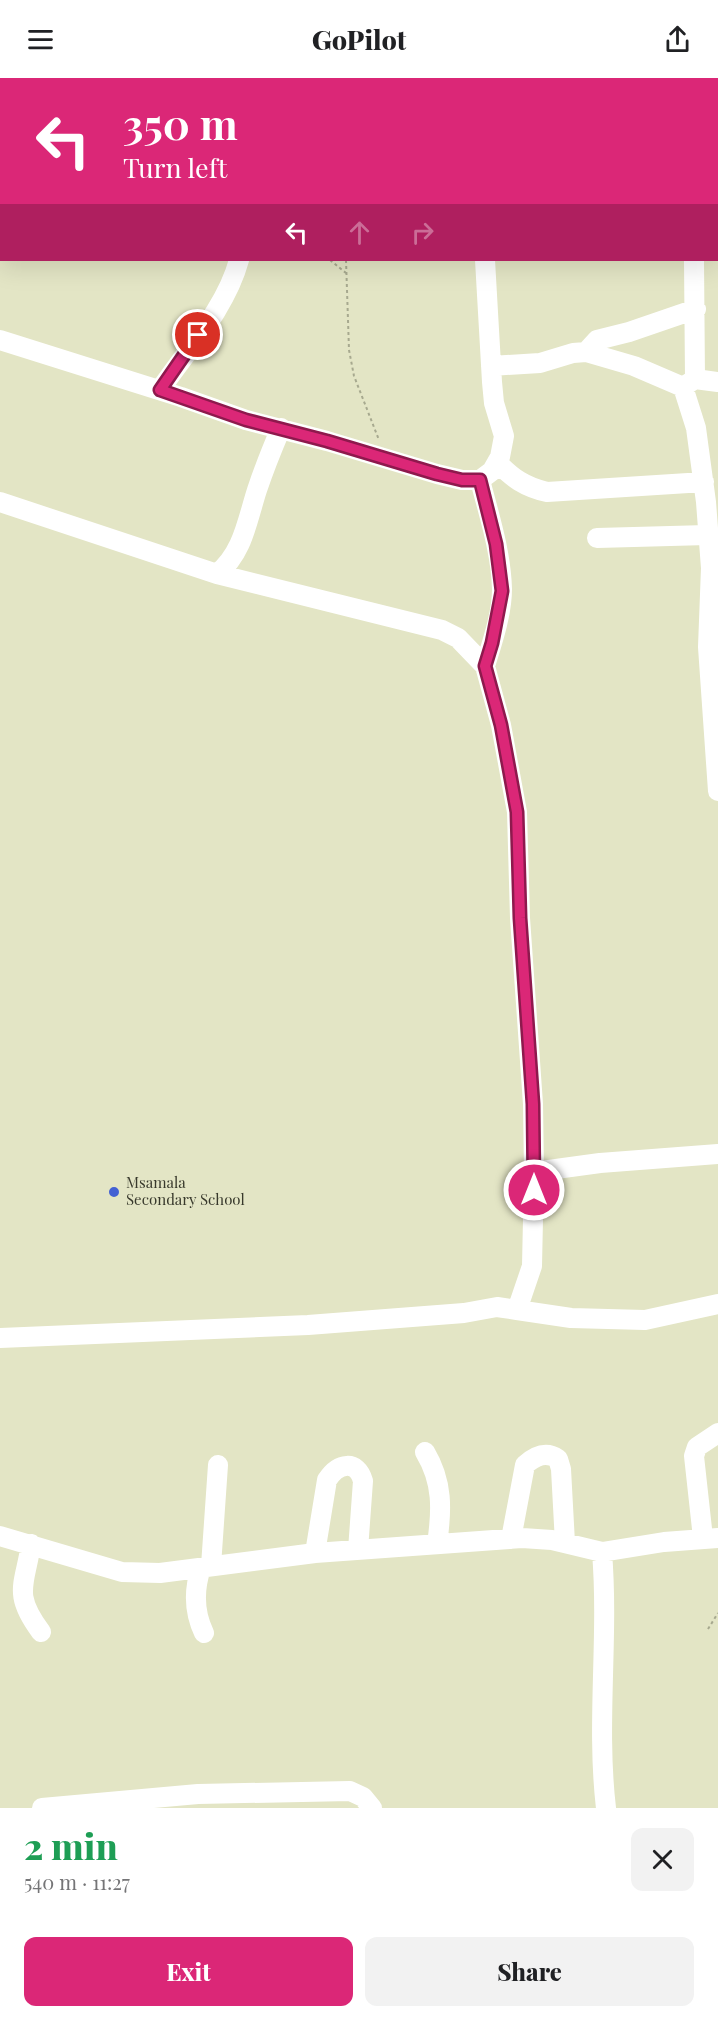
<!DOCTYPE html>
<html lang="en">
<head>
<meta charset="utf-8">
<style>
	body { margin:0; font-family:"Playfair Display",serif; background:#f2f2f2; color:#202124; height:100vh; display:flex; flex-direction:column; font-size:22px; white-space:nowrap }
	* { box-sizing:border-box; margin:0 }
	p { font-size:20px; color:#757577 }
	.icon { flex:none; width:33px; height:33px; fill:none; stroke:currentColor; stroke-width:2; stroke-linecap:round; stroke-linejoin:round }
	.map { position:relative; height:1730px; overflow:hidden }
	.side { display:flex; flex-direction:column; background:#fff; flex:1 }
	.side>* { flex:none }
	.guide { position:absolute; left:0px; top:0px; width:718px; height:183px; box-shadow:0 6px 24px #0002; background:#db2777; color:#fff; overflow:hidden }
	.pin { position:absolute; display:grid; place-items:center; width:51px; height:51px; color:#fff; margin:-26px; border:3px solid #fff; border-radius:50%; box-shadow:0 2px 6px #0007 }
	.me { position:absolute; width:66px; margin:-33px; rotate:0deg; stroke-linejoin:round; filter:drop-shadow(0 0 4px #0008) }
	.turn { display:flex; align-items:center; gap:21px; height:126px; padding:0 24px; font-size:27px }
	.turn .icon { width:78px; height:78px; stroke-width:2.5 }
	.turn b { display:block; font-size:42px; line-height:51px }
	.lanes { display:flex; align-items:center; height:57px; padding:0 24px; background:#0003; justify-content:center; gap:30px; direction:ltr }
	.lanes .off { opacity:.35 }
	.round { display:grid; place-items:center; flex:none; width:63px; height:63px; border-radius:12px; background:#f2f2f2 }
	.overview { display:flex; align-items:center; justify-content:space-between; height:102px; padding:0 24px }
	h1 { font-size:36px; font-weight:800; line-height:45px; color:#1e9e55 }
	.primary-button { display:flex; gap:12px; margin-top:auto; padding:12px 24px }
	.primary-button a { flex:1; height:69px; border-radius:12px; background:#db2777; color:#fff; font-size:24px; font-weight:800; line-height:69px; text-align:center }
	.primary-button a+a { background:#f2f2f2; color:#202124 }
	header { display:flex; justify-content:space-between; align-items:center; height:78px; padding:0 24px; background:#fff; font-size:27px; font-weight:800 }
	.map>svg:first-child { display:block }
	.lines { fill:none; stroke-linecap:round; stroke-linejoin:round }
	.path { stroke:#a7a98f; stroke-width:2; stroke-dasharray:3 3; stroke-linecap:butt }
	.minor { stroke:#fff; stroke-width:20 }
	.route-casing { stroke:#8e194d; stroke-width:15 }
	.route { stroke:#db2777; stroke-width:10 }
	.poi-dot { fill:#4361d3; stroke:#e3e5c5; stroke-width:2 }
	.labels { text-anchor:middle; stroke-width:4.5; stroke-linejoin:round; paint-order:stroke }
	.poi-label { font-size:15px; fill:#38392c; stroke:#e3e5c5; text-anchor:start }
</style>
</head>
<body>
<header><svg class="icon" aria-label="menu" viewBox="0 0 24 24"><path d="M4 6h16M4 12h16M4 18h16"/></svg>GoPilot<svg class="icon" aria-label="share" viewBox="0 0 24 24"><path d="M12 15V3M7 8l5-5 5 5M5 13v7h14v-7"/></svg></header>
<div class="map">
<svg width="718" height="1730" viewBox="0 0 718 1730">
	<rect width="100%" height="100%" fill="#e3e5c5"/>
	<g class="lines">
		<path class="path" d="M 717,108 L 718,107
			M 330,182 L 346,195
			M 346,182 L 349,272 L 354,298 L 379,362
			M 708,1551 L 718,1535"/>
		<path class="minor" d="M 373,0 L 376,2
			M 660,0 L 660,2
			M 0,107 L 2,107
			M 694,182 L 695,301
			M 0,262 L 181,319 L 246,342 L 327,363 L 437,396 L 462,402 L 480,402 L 492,393 L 500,379 L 504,358 L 494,325 L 492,304 L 485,182
			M 586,274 L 597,262 L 629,254 L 696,231
			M 491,288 L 540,285 L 573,275 L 586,274 L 634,288 L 683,309 L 695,301 L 718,304
			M 683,309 L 696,350 L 706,424 L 711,490 L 708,569 L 718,713
			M 160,312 C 188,271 226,230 239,182
			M 497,384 C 512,400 525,409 547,414 L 704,404
			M 480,402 C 489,437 501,474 502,511 C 502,536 492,565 485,588
			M 0,424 L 217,496 L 442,552 L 458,560 L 485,588 L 501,647 L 517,734 L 520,840 L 533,1026 L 534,1094 L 532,1188 L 517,1232 L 497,1229 L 464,1235 L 308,1247 L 0,1260
			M 597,460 L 707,457
			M 217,496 C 243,475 247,443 257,412 C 264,391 272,371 281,350
			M 534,1094 L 600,1085 L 718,1076
			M 517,1232 L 571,1240 L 645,1242 L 718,1226
			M 425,1374 C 443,1404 442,1432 437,1466
			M 0,1458 L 122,1494 L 160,1495 L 315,1475 L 522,1460 L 552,1462 L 602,1474 L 664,1464 L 718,1460
			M 703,1460 L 694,1378 L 697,1369 L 718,1355
			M 511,1461 L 525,1387 C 535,1378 546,1373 558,1381 L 561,1391 L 565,1465
			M 31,1466 C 25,1507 12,1515 41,1554
			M 602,1474 C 609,1560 596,1645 606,1730
			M 315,1475 L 327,1402 C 338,1385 357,1381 363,1403 L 358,1472
			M 211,1488 L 218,1387
			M 201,1490 C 194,1511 194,1534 204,1555
			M 42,1730 L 198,1716 L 350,1713 L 363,1719 L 372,1730"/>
	</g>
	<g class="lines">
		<g class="route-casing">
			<path id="route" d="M 198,257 L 160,312 L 246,342 L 327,363 L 437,396 L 462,402 L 480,402 L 496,466 L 502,513 L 492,565 L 485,588 L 501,647 L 517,734 L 520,840 L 533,1026 L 534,1112"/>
		</g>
		<use href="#route" class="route"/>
	</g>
	<circle class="poi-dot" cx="114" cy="1114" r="6"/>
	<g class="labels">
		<g class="poi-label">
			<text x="126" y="1110">Msamala<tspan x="126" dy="17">Secondary School</tspan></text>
		</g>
	</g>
</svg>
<div class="pin" style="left:198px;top:257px;background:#d93025"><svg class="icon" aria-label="arrive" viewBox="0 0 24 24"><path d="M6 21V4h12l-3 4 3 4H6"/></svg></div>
<svg class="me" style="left:534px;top:1112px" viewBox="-20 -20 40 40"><circle r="17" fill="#db2777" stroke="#fff" stroke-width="3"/><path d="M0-11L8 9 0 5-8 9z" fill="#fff"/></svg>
<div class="guide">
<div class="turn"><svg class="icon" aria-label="left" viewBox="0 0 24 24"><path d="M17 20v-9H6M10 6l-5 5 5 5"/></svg><div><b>350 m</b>Turn left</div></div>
<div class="lanes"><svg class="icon" aria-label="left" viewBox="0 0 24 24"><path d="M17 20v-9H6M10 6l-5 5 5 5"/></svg><svg class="icon off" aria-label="ahead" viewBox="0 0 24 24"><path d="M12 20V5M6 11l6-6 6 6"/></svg><svg class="icon off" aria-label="right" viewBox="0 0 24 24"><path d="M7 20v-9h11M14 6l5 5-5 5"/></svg></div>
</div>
</div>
<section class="side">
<div class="overview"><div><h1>2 min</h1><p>540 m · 11:27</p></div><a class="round"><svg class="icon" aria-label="close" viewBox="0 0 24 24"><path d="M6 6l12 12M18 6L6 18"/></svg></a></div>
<div class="primary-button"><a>Exit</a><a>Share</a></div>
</section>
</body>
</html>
